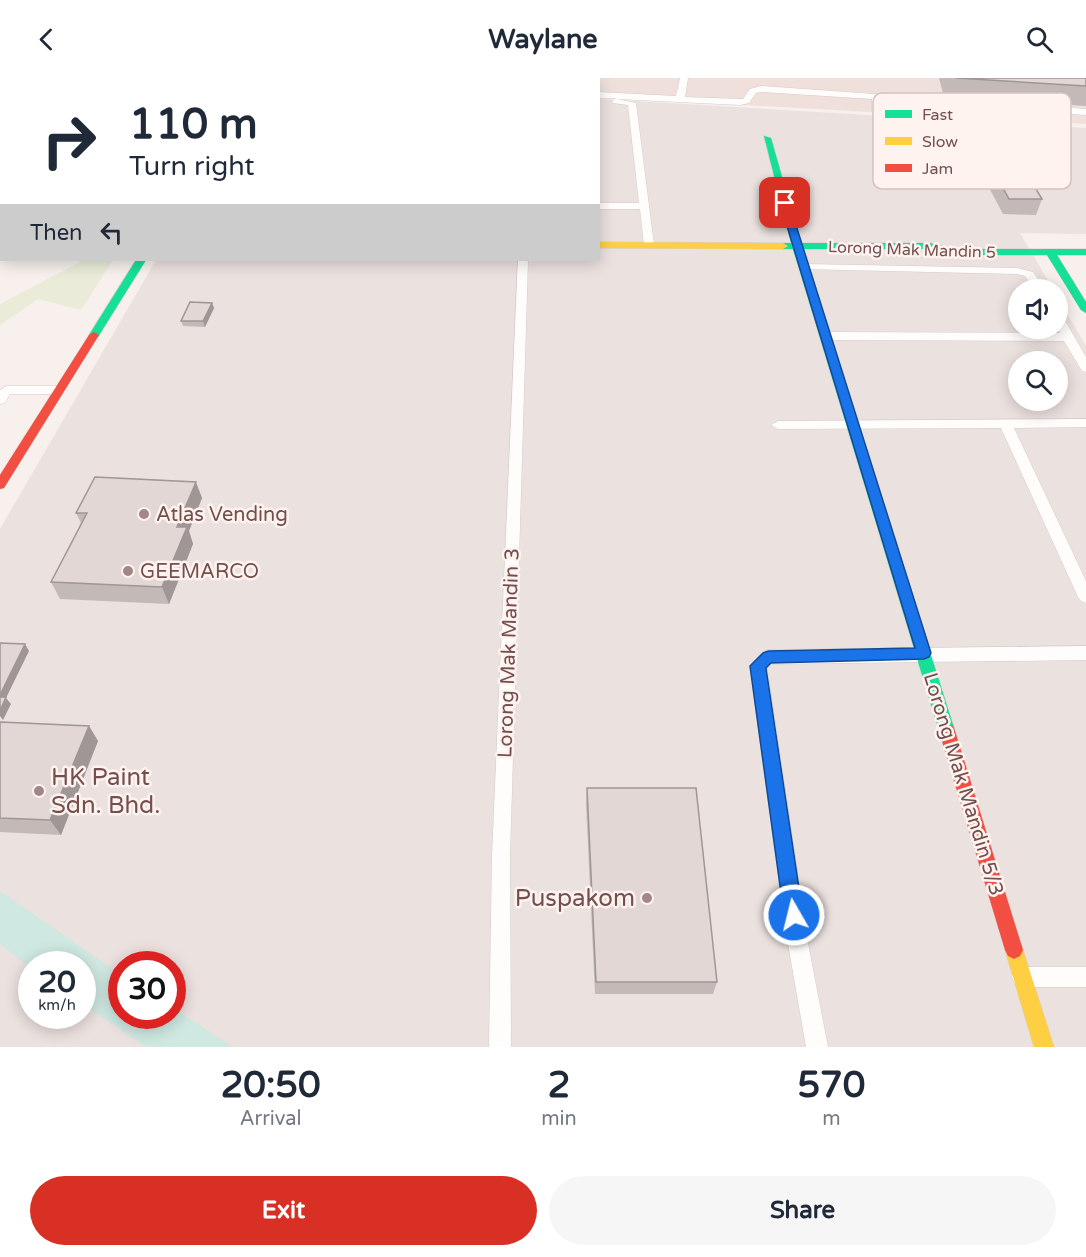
<!DOCTYPE html>
<html lang="en">
<head>
<meta charset="utf-8">
<style>
	body { margin:0; font-family:"Varela Round",sans-serif; background:#f6f6f7; color:#1f2937; height:100vh; display:flex; flex-direction:column; font-size:22px; white-space:nowrap }
	* { box-sizing:border-box; margin:0 }
	p { font-size:20px; color:#747a83 }
	.icon { flex:none; width:33px; height:33px; fill:none; stroke:currentColor; stroke-width:2; stroke-linecap:round; stroke-linejoin:round }
	.map { position:relative; height:969px; overflow:hidden }
	.panel { display:flex; flex-direction:column; background:#fff; flex:1 }
	.panel>* { flex:none }
	.top-card { position:absolute; left:0px; top:0px; width:600px; height:183px; box-shadow:0 3px 15px #0003; background:#fff; color:#1f2937; overflow:hidden }
	.tools { position:absolute; left:1008px; top:201px; display:grid; gap:12px }
	.tools a { display:grid; place-items:center; width:60px; height:60px; border-radius:50%; background:#fff; box-shadow:0 3px 15px #0003; font-size:30px }
	.speed { position:absolute; left:18px; top:873px; display:flex; gap:12px; font-size:30px; font-weight:700; text-align:center }
	.speed>* { display:grid; place-content:center; width:78px; height:78px; border-radius:50%; background:#fff; box-shadow:0 3px 15px #0003; line-height:1 }
	.speed small { font-size:15px; font-weight:400 }
	.speed .limit { border:9px solid #d22; background:#fff; color:#111 }
	.pin { position:absolute; display:grid; place-items:center; width:51px; height:51px; color:#fff; margin:-26px; border-radius:12px; box-shadow:0 3px 9px #0006 }
	.me { position:absolute; width:66px; margin:-33px; rotate:352deg; stroke-linejoin:round; filter:drop-shadow(0 0 4px #0008) }
	.turn { display:flex; align-items:center; gap:21px; height:126px; padding:0 30px; font-size:27px }
	.turn .icon { width:78px; height:78px; stroke-width:2.5 }
	.turn b { display:block; font-size:42px; line-height:51px }
	.then { display:flex; align-items:center; height:57px; padding:0 30px; background:#0003; gap:12px; font-size:22px }
	.eta { display:flex; justify-content:space-evenly; align-items:center; height:102px; text-align:center }
	.eta b { font-size:36px; font-weight:700; line-height:42px }
	.button { display:flex; gap:12px; margin-top:auto; padding:12px 30px }
	.button a { flex:1; height:69px; border-radius:36px; background:#d93025; color:#fff; font-size:24px; font-weight:700; line-height:69px; text-align:center }
	.button a+a { background:#f6f6f7; color:#1f2937 }
	header { display:flex; justify-content:space-between; align-items:center; height:78px; padding:0 30px; background:#fff; font-size:27px; font-weight:700 }
	.map>svg:first-child { display:block }
	.residential { fill:#efe0db }
	.industrial { fill:#ebe1df; fill-rule:evenodd }
	.green { fill:#eaecd9 }
	.water { fill:#cfe8e2 }
	.lines { fill:none; stroke-linecap:round; stroke-linejoin:round }
	.street-casing { stroke:#d6ccca; stroke-width:1 }
	.fast-casing { stroke:#d8cccb; stroke-width:1 }
	.slow-casing { stroke:#d8cccb; stroke-width:1 }
	.jam-casing { stroke:#d8cccb; stroke-width:1 }
	.street { fill:#fefdfc; fill-rule:evenodd }
	.fast { fill:#16e098; fill-rule:evenodd }
	.slow { fill:#ffcf43; fill-rule:evenodd }
	.jam { fill:#f24e42; fill-rule:evenodd }
	.wall { fill:#c3b9b7 }
	.shaded-wall { fill:#9f9695 }
	.building { fill:#e3d7d5; stroke:#9f9695; stroke-width:1.5 }
	.route { fill:#1a73e8; stroke:#114b97; stroke-width:1.5 }
	.poi-dot { fill:#a28786; stroke:#fef3ef; stroke-width:2 }
	.labels { text-anchor:middle; stroke-width:5; stroke-linejoin:round; paint-order:stroke }
	.far-street-label { font-size:16px; fill:#744f4e; stroke:#fef3ef }
	.poi-label { font-size:20px; fill:#744f4e; stroke:#fef3ef; text-anchor:start }
	.street-label { font-size:20px; fill:#744f4e; stroke:#fef3ef }
	.near-poi-label { font-size:24px; fill:#744f4e; stroke:#fef3ef; text-anchor:start }
	.key { fill:#fef3ef; stroke:#d5c2bf; stroke-width:1.5 }
	.key-label { font-size:16px; fill:#744f4e }
</style>
</head>
<body>
<header><svg class="icon" aria-label="back" viewBox="0 0 24 24"><path d="M15 5l-7 7 7 7"/></svg>Waylane<svg class="icon" aria-label="search" viewBox="0 0 24 24"><circle cx="10" cy="10" r="6"/><path d="M15 15l6 6"/></svg></header>
<div class="map">
<svg width="1086" height="969" viewBox="0 0 1086 969">
	<rect width="100%" height="100%" fill="#f7f0ed"/>
	<path class="residential" d="M 0,0 L 210,0 L 2,2 L 0,174 Z
		M 240,0 L 1065,0 L 1086,13 L 1086,46 L 599,19 L 598,2 L 239,2 Z"/>
	<path class="industrial" d="M 599,21 L 1086,50 L 1086,156 L 1020,155 L 1053,211 L 1018,212 L 1018,250 L 1058,250 L 1058,220 L 1086,268 L 1086,969 L 0,969 L 0,451 L 156,182 L 598,182 ZM 1018,284 L 1058,284 L 1058,322 L 1018,322 ZM 32,886 L 82,886 L 82,938 L 32,938 ZM 122,886 L 172,886 L 172,938 L 122,938 Z"/>
	<path class="green" d="M 84,182 L 113,182 L 81,232 L 38,221 L 0,247 L 0,226 Z"/>
	<path class="water" d="M 0,813 L 121,897 L 122,938 L 172,938 L 173,930 L 233,969 L 146,969 L 83,926 L 82,886 L 32,886 L 31,890 L 0,866 Z"/>
	<g class="lines">
		<g class="street-casing">
			<path id="street" d="M 34,0 L 42,0 L 33,2 Z
				M 109,0 L 117,0 L 117,2 L 109,2 Z
				M 179,0 L 187,0 L 187,2 L 179,2 Z
				M 332,0 L 361,0 L 363,2 L 333,2 Z
				M 446,0 L 454,0 L 445,2 Z
				M 518,0 L 526,0 L 517,2 Z
				M 592,0 L 600,0 L 598,3 Z
				M 680,0 L 688,0 L 685,19 L 740,21 L 743,21 L 750,11 L 761,8 L 1086,31 L 1086,37 L 881,22 L 880,34 L 876,37 L 872,34 L 872,21 L 761,14 L 756,15 L 749,25 L 740,27 L 617,21 L 636,25 L 654,167 L 649,170 L 644,167 L 640,131 L 598,131 L 598,125 L 639,125 L 628,27 L 613,25 L 612,23 L 616,20 L 598,20 L 598,14 L 676,18 Z
				M 0,14 L 2,14 L 2,20 L 0,20 Z
				M 2,37 L 2,44 L 0,45 L 0,38 Z
				M 0,80 L 2,80 L 2,86 L 0,86 Z
				M 0,145 L 2,145 L 2,151 L 0,151 Z
				M 0,161 L 2,161 L 0,169 Z
				M 518,182 L 528,182 L 510,777 L 511,969 L 489,969 L 492,777 Z
				M 804,186 L 1017,190 L 1033,194 L 1046,212 L 1035,212 L 1025,198 L 1017,196 L 800,191 L 799,189 Z
				M 1058,237 L 1064,241 L 1086,279 L 1086,294 L 1082,293 L 1064,263 L 825,262 L 819,258 L 825,254 L 1060,255 L 1058,250 Z
				M 6,308 L 59,308 L 65,312 L 59,316 L 10,316 L 5,325 L 0,326 L 0,312 Z
				M 1086,341 L 1086,349 L 1014,350 L 1086,503 L 1086,525 L 1081,523 L 1078,519 L 1001,350 L 778,351 L 771,347 L 778,343 Z
				M 1086,568 L 1086,582 L 772,586 L 767,590 L 807,860 L 828,969 L 806,969 L 787,860 L 750,588 L 762,574 L 768,572 Z
				M 1022,889 L 1086,889 L 1086,909 L 1022,909 L 1015,906 L 1012,899 L 1015,892 Z"/>
		</g>
		<g class="fast-casing">
			<path id="fast" d="M 219,0 L 227,0 L 227,2 L 219,2 Z
				M 764,58 L 771,60 L 801,165 L 930,165 L 957,171 L 1086,171 L 1086,177 L 1057,177 L 1086,224 L 1086,235 L 1081,232 L 1047,177 L 957,177 L 930,171 L 803,171 L 955,653 L 953,658 L 947,660 L 941,658 L 939,653 L 793,171 L 783,171 L 778,168 L 783,165 L 791,165 Z
				M 136,182 L 146,182 L 98,259 L 90,259 L 89,257 Z"/>
		</g>
		<g class="slow-casing">
			<path id="slow" d="M 0,92 L 2,92 L 2,98 L 0,98 Z
				M 598,164 L 783,165 L 788,168 L 783,171 L 598,170 Z
				M 1014,863 L 1020,866 L 1023,872 L 1054,969 L 1034,969 L 1005,872 L 1008,866 Z"/>
		</g>
		<g class="jam-casing">
			<path id="jam" d="M 94,254 L 99,257 L 4,410 L 0,411 L 0,397 L 89,257 Z
				M 947,646 L 953,648 L 955,653 L 1023,872 L 1020,878 L 1014,881 L 1008,878 L 1005,872 L 939,653 L 941,648 Z"/>
		</g>
		<use href="#street" class="street"/>
		<use href="#fast" class="fast"/>
		<use href="#slow" class="slow"/>
		<use href="#jam" class="jam"/>
	</g>
	<path class="wall" d="M 939,0 L 1086,0 L 1086,28 L 944,19 Z
		M 972,53 L 1042,121 L 1036,137 L 1003,136 L 967,68 Z
		M 212,225 L 214,230 L 205,249 L 183,248 L 181,243 Z
		M 202,420 L 189,453 L 193,466 L 169,526 L 60,521 L 51,504 L 81,445 L 76,435 Z
		M 0,644 L 89,648 L 98,663 L 61,757 L 0,754 Z
		M 587,710 L 717,904 L 713,916 L 595,916 L 586,725 Z"/>
	<path class="shaded-wall" d="M 212,225 L 214,230 L 205,249 L 203,243 Z
		M 196,404 L 202,420 L 189,453 L 193,466 L 169,526 L 162,509 L 177,449 Z
		M 25,566 L 29,573 L 6,620 L 11,626 L 3,642 L 0,638 L 0,617 Z
		M 89,648 L 98,663 L 61,757 L 50,742 Z"/>
	<path class="building" d="M 956,0 L 1086,0 L 1086,8 Z
		M 972,53 L 1001,53 L 1042,121 L 1009,121 Z
		M 190,224 L 212,225 L 203,243 L 181,243 Z
		M 95,399 L 196,404 L 177,449 L 187,449 L 162,509 L 51,504 L 87,435 L 76,435 Z
		M 0,565 L 25,566 L 0,617 Z
		M 0,619 L 6,619 L 0,633 Z
		M 0,644 L 89,648 L 50,742 L 0,740 Z
		M 587,710 L 696,710 L 717,904 L 596,904 Z"/>
	<path class="route" d="M 785,122 L 789,125 L 931,575 L 929,579 L 924,581 L 771,585 L 766,590 L 803,837 L 800,843 L 794,846 L 787,843 L 784,837 L 750,588 L 763,575 L 768,573 L 915,570 L 780,125 Z"/>
	<g class="poi-dot">
		<circle cx="144" cy="436" r="6"/>
		<circle cx="128" cy="493" r="6"/>
		<circle cx="39" cy="713" r="6"/>
		<circle cx="647" cy="820" r="6"/>
	</g>
	<g class="labels">
		<g class="far-street-label">
			<text transform="translate(912 171) rotate(2)" y="6">Lorong Mak Mandin 5</text>
		</g>
		<g class="poi-label">
			<text x="156" y="443">Atlas Vending</text>
			<text x="140" y="500">GEEMARCO</text>
		</g>
		<g class="street-label">
			<text transform="translate(508 575) rotate(-88)" y="7">Lorong Mak Mandin 3</text>
			<text transform="translate(964 706) rotate(73)" y="7">Lorong Mak Mandin 5/3</text>
		</g>
		<g class="near-poi-label">
			<text x="51" y="707">HK Paint<tspan x="51" dy="28">Sdn. Bhd.</tspan></text>
			<text x="635" y="828" text-anchor="end">Puspakom</text>
		</g>
	</g>
	<rect x="873" y="15" width="198" height="96" rx="9" class="key"/>
	<rect x="885" y="32" width="27" height="8" fill="#16e098"/>
	<rect x="885" y="59" width="27" height="8" fill="#ffcf43"/>
	<rect x="885" y="86" width="27" height="8" fill="#f24e42"/>
	<g class="key-label">
		<text x="922" y="42">Fast</text>
		<text x="922" y="69">Slow</text>
		<text x="922" y="96">Jam</text>
	</g>
</svg>
<div class="tools">
<a><svg class="icon" aria-label="sound" viewBox="0 0 24 24"><path d="M4 9h4l5-4v14l-5-4H4zM17 9q2 3 0 6"/></svg></a>
<a><svg class="icon" aria-label="search" viewBox="0 0 24 24"><circle cx="10" cy="10" r="6"/><path d="M15 15l6 6"/></svg></a>
</div>
<div class="speed"><div>20<small>km/h</small></div><div class="limit">30</div></div>
<div class="pin" style="left:785px;top:125px;background:#d93025"><svg class="icon" aria-label="arrive" viewBox="0 0 24 24"><path d="M6 21V4h12l-3 4 3 4H6"/></svg></div>
<svg class="me" style="left:794px;top:837px" viewBox="-20 -20 40 40"><circle r="17" fill="#1a73e8" stroke="#fff" stroke-width="3"/><path d="M0-11L8 9 0 5-8 9z" fill="#fff"/></svg>
<div class="top-card">
<div class="turn"><svg class="icon" aria-label="right" viewBox="0 0 24 24"><path d="M7 20v-9h11M14 6l5 5-5 5"/></svg><div><b>110 m</b>Turn right</div></div>
<div class="then">Then<svg class="icon" aria-label="left" viewBox="0 0 24 24"><path d="M17 20v-9H6M10 6l-5 5 5 5"/></svg></div>
</div>
</div>
<section class="panel">
<div class="eta">
<div><b>20:50</b><p>Arrival</p></div>
<div><b>2</b><p>min</p></div>
<div><b>570</b><p>m</p></div>
</div>
<div class="button"><a>Exit</a><a>Share</a></div>
</section>
</body>
</html>
